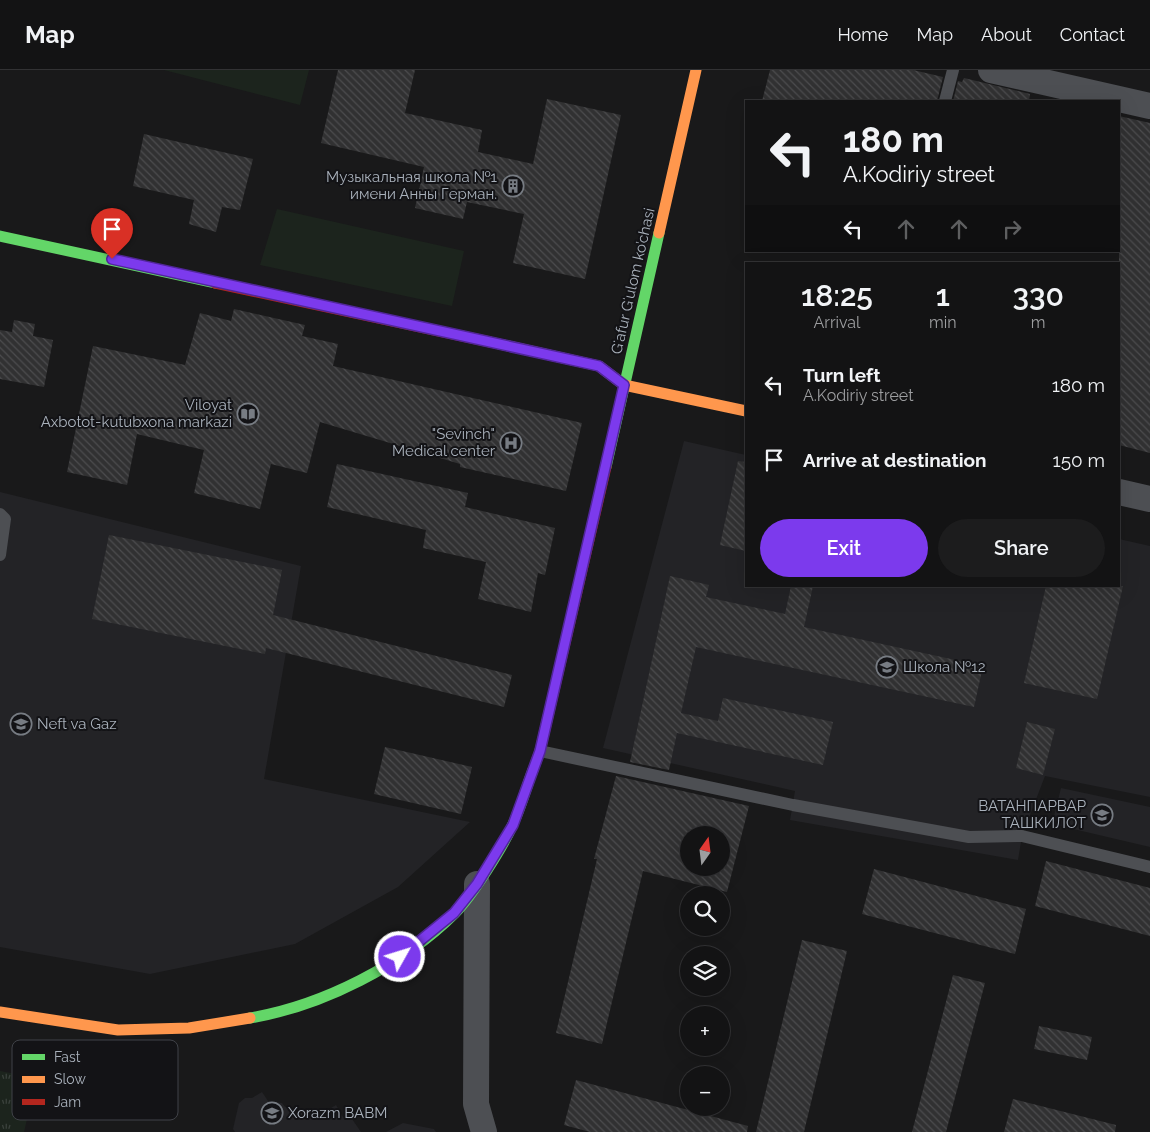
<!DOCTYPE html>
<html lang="en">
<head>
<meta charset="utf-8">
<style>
	body { margin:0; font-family:Raleway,sans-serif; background:#1c1c1d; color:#f1f3f6; height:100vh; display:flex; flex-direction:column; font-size:19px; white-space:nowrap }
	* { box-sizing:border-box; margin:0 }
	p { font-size:16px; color:#9d9ea0 }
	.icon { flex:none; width:28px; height:28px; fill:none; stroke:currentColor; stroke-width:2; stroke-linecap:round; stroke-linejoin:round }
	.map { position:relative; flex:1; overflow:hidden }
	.side { position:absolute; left:745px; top:192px; width:375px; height:325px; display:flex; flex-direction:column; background:#131314; border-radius:0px; box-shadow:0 5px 20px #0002,0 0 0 1px #323234 }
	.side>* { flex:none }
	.hud { position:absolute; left:745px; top:30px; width:375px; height:152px; border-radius:0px; box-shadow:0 5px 20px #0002,0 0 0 1px #323234; background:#131314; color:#f1f3f6; overflow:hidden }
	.needle { width:32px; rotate:14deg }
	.tools { position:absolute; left:680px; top:756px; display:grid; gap:10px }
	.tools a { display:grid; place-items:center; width:50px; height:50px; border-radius:50%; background:#131314; box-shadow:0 5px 20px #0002,0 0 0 1px #323234; font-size:25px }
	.pin { position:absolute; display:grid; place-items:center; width:42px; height:42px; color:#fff; margin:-51px -21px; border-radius:50% 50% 50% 0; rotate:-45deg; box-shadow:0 0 5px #0007 }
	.pin .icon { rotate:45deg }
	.me { position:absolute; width:55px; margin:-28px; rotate:51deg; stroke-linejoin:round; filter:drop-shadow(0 0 4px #0008) }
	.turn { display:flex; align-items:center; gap:18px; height:105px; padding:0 15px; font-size:22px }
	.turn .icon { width:65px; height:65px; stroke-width:2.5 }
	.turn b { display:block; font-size:35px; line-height:42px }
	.lanes { display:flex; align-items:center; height:48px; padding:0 15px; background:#0003; justify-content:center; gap:25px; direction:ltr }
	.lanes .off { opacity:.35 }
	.eta { display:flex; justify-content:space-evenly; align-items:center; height:85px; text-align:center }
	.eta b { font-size:30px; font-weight:600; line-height:35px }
	.primary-button { display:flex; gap:10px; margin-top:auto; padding:10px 15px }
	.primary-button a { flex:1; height:58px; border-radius:30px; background:#7c3aed; color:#fff; font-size:20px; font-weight:600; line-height:58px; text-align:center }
	.primary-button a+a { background:#1c1c1d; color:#f1f3f6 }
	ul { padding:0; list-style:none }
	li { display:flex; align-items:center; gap:15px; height:75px; padding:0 15px }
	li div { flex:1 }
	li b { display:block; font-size:19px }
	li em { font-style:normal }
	header { display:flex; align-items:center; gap:30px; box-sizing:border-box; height:70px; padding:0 25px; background:#131314; border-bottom:1px solid #323234 }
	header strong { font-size:24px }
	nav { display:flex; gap:28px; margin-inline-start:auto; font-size:18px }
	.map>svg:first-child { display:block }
	.built { fill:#232326 }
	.grass { fill:url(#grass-tufts) }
	.pitch { fill:#1c241d }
	.building { fill:url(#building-back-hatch); fill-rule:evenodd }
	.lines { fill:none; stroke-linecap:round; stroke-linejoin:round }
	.lane { stroke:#4d4f53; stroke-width:12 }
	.street { stroke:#4d4f53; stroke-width:26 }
	.fast { stroke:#63d668; stroke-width:11 }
	.slow { stroke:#ff974d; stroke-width:11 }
	.jam { stroke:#b3261e; stroke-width:11 }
	.route-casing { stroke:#51269a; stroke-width:12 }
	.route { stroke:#7c3aed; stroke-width:9 }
	.labels { text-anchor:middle; stroke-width:4; stroke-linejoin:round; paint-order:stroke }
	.poi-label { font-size:15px; fill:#a9b1bb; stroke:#131316; text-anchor:end }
	.street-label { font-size:15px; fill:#a9b1bb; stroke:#131316 }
	.key { fill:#131316; stroke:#404248; stroke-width:1 }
	.key-label { font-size:14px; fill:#a9b1bb }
</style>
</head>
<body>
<header>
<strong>Map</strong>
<nav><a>Home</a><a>Map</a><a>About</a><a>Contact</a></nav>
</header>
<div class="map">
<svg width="1150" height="1062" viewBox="0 0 1150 1062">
	<defs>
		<pattern id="grass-tufts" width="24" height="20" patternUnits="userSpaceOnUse" patternTransform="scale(1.25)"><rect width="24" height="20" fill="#1c241d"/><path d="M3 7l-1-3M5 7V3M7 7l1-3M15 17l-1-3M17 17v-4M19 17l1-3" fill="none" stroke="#3a413c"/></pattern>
		<pattern id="building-back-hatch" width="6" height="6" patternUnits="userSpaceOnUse" patternTransform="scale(1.25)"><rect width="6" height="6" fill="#313132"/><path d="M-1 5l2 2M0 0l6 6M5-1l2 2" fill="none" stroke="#4c4c4e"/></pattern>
	</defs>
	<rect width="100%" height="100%" fill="#19191a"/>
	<path class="built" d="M 684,371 L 746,385 L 746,516 L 1119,516 L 1119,469 L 1150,476 L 1150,727 L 1045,706 L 1022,766 L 1018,790 L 790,750 L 795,721 L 603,678 Z
		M 0,422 L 301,496 L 264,709 L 470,752 L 398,817 L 295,874 L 150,904 L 0,877 Z
		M 1061,718 L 1150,737 L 1150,777 L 1052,754 Z
		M 262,1022 L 268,1031 L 282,1033 L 285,1037 L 314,1044 L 318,1041 L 326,1041 L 336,1035 L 343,1047 L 352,1049 L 361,1062 L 235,1062 L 233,1059 L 239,1033 L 245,1028 L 252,1028 Z
		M 403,1053 L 434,1059 L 436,1062 L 386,1062 Z"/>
	<path class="grass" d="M 0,1001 L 36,1008 L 24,1062 L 0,1062 Z"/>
	<path class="pitch" d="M 164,0 L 309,0 L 300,35 Z
		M 277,139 L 464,181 L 452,236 L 260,195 Z"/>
	<path class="building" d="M 338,0 L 415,0 L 405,43 L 482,60 L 478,82 L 533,94 L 547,29 L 621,45 L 585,209 L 513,193 L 524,144 L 467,132 L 463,149 L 415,138 L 424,97 L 321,73 Z
		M 770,0 L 913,0 L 943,7 L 937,31 L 762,31 Z
		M 964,8 L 1030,24 L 1029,31 L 953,31 L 958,11 L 962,12 Z
		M 1119,46 L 1150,53 L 1150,383 L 1119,375 Z
		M 144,64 L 253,89 L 240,140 L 222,137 L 216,162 L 189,154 L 194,130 L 133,116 Z
		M 234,239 L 305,255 L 302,266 L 338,274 L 333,296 L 582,353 L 566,421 L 460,397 L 460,394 L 320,352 L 307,403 L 271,394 L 260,439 L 194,423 L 204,380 L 137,364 L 127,415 L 67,402 L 93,276 L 185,295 L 200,243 L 231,251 Z
		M 14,250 L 35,254 L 33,266 L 53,270 L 44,317 L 0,309 L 0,260 L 12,262 Z
		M 738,391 L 746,392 L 746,481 L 720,475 Z
		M 337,394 L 468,423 L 465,437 L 555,458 L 545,505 L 538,503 L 531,542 L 478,529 L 486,492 L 423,478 L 426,460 L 327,437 Z
		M 109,465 L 282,500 L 273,545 L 512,605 L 504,637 L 266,578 L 265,584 L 92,549 Z
		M 670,506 L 709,515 L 706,527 L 785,544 L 791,516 L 813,516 L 804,557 L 983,596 L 974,637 L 696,577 L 681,643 L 718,651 L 723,628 L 833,652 L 823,695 L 677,663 L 669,700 L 630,692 Z
		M 1046,516 L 1123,516 L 1097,629 L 1024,613 Z
		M 1027,652 L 1055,659 L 1043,705 L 1016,698 Z
		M 385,677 L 472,697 L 461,744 L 374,724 Z
		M 616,706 L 749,736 L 727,822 L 643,801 L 602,974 L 556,963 L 597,789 L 594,789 ZM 689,765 L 721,765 L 721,798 L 689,798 Z
		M 1046,791 L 1150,818 L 1150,866 L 1035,836 Z
		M 874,799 L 1026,839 L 1015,884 L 862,844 Z
		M 802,870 L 847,881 L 804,1062 L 756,1062 Z
		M 953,905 L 985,913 L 946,1062 L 912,1062 Z
		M 1039,956 L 1092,967 L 1087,990 L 1034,979 Z
		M 576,1010 L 748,1056 L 747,1062 L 590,1062 L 564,1055 Z
		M 1013,1029 L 1116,1055 L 1115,1062 L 1004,1062 Z"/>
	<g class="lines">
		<path class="lane" d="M 945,31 L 953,0
			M 0,444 L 5,449 L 0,485
			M 540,681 L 793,735 L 969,767 L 1022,766 L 1150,797"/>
		<path class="street" d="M 991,0 L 1150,36
			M 1119,422 L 1150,429
			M 477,814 L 476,1034 L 484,1062"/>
		<path class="fast" d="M 0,166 L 215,213
			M 606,397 L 659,163
			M 250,948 C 322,936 403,895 455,843 C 472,826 503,777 513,754 C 521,737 526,718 533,700"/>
		<path class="slow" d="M 659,163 L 696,0
			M 490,272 L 599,296 L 624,315 L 746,341
			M 0,942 L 118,960 L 189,958 L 250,948"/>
		<path class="jam" d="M 215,213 L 490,272
			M 533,700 L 540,681 L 606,397"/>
	</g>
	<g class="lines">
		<g class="route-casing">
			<path id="route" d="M 112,189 L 599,296 L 624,315 L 540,681 L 513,755 L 477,814 L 454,843 L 400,887"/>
		</g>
		<use href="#route" class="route"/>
	</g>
	<defs>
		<g id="building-ring" transform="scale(1.125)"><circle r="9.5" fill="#131316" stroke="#777c83" stroke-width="1.5"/><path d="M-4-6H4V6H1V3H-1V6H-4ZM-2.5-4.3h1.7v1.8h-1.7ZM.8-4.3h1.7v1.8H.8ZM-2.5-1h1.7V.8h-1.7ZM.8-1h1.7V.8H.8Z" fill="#777c83"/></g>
		<g id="library-ring" transform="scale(1.125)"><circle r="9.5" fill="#131316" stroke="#777c83" stroke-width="1.5"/><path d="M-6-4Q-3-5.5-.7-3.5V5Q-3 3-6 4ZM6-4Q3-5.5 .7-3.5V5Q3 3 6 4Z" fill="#777c83"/></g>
		<g id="hospital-ring" transform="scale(1.125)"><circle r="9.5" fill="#131316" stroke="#777c83" stroke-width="1.5"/><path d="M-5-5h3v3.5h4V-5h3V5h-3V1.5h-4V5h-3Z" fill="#777c83"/></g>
		<g id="school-ring" transform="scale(1.125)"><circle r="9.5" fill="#131316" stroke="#777c83" stroke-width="1.5"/><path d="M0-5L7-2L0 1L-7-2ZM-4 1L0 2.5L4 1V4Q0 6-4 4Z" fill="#777c83"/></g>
		<g id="university-ring" transform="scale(1.125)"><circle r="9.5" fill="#131316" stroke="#777c83" stroke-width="1.5"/><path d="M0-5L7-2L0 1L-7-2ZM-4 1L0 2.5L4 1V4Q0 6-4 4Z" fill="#777c83"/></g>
	</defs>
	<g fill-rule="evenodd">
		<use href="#building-ring" x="513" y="116"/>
		<use href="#library-ring" x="248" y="344"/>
		<use href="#hospital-ring" x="511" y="373"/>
		<use href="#school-ring" x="887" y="597"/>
		<use href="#school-ring" x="21" y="654"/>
		<use href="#school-ring" x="1102" y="745"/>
		<use href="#university-ring" x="272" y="1043"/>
	</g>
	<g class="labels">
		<g class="poi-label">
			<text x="497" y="112">Музыкальная школа №1<tspan x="497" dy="17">имени Анны Герман.</tspan></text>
			<text x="232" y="340">Viloyat<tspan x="232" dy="17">Axbotot-kutubxona markazi</tspan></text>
			<text x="495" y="369">"Sevinch"<tspan x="495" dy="17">Medical center</tspan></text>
			<text x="903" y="602" text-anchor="start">Школа №12</text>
			<text x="37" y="659" text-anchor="start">Neft va Gaz</text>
			<text x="1086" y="741">ВАТАНПАРВАР<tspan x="1086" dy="17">ТАШКИЛОТ</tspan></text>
			<text x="288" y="1048" text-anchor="start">Xorazm BABM</text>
		</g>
		<g class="street-label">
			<text transform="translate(633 211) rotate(-77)" y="5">Gʻafur Gʻulom ko’chasi</text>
		</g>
	</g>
	<rect x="12" y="970" width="166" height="80" rx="8" class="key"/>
	<rect x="22" y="984" width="23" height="6" fill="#63d668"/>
	<rect x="22" y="1006" width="23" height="7" fill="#ff974d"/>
	<rect x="22" y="1029" width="23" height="6" fill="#b3261e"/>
	<g class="key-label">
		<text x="54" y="992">Fast</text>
		<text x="54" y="1014">Slow</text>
		<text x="54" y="1037">Jam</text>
	</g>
</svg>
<div class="tools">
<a><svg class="needle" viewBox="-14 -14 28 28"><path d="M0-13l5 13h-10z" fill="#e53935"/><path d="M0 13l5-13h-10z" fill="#9d9ea0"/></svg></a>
<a><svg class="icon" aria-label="search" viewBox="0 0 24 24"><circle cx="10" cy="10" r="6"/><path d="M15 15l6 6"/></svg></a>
<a><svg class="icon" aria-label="layers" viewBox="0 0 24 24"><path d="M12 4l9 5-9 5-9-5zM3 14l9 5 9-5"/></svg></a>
<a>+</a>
<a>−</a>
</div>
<div class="pin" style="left:112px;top:189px;background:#d93025"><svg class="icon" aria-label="arrive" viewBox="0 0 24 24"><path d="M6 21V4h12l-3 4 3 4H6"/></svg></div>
<svg class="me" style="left:400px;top:887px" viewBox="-20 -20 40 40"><circle r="17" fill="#7c3aed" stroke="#fff" stroke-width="3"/><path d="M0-11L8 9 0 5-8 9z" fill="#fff"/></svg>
<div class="hud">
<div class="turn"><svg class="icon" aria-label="left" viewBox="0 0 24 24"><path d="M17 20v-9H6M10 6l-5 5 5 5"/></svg><div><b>180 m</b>A.Kodiriy street</div></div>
<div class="lanes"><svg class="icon" aria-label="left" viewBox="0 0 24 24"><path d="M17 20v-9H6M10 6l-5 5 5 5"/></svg><svg class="icon off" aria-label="ahead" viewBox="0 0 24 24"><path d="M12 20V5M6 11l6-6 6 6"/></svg><svg class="icon off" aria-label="ahead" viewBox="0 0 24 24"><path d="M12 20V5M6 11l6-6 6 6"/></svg><svg class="icon off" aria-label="right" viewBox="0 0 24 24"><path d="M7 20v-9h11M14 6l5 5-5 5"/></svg></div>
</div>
<section class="side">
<div class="eta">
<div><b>18:25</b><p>Arrival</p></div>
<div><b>1</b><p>min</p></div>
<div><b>330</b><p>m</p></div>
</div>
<ul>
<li><svg class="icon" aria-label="left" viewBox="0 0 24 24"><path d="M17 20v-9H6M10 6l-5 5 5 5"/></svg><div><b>Turn left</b><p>A.Kodiriy street</p></div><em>180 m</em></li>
<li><svg class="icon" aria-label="arrive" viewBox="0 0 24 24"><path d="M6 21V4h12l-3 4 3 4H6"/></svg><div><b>Arrive at destination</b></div><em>150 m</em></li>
</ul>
<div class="primary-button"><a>Exit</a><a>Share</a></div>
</section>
</div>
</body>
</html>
